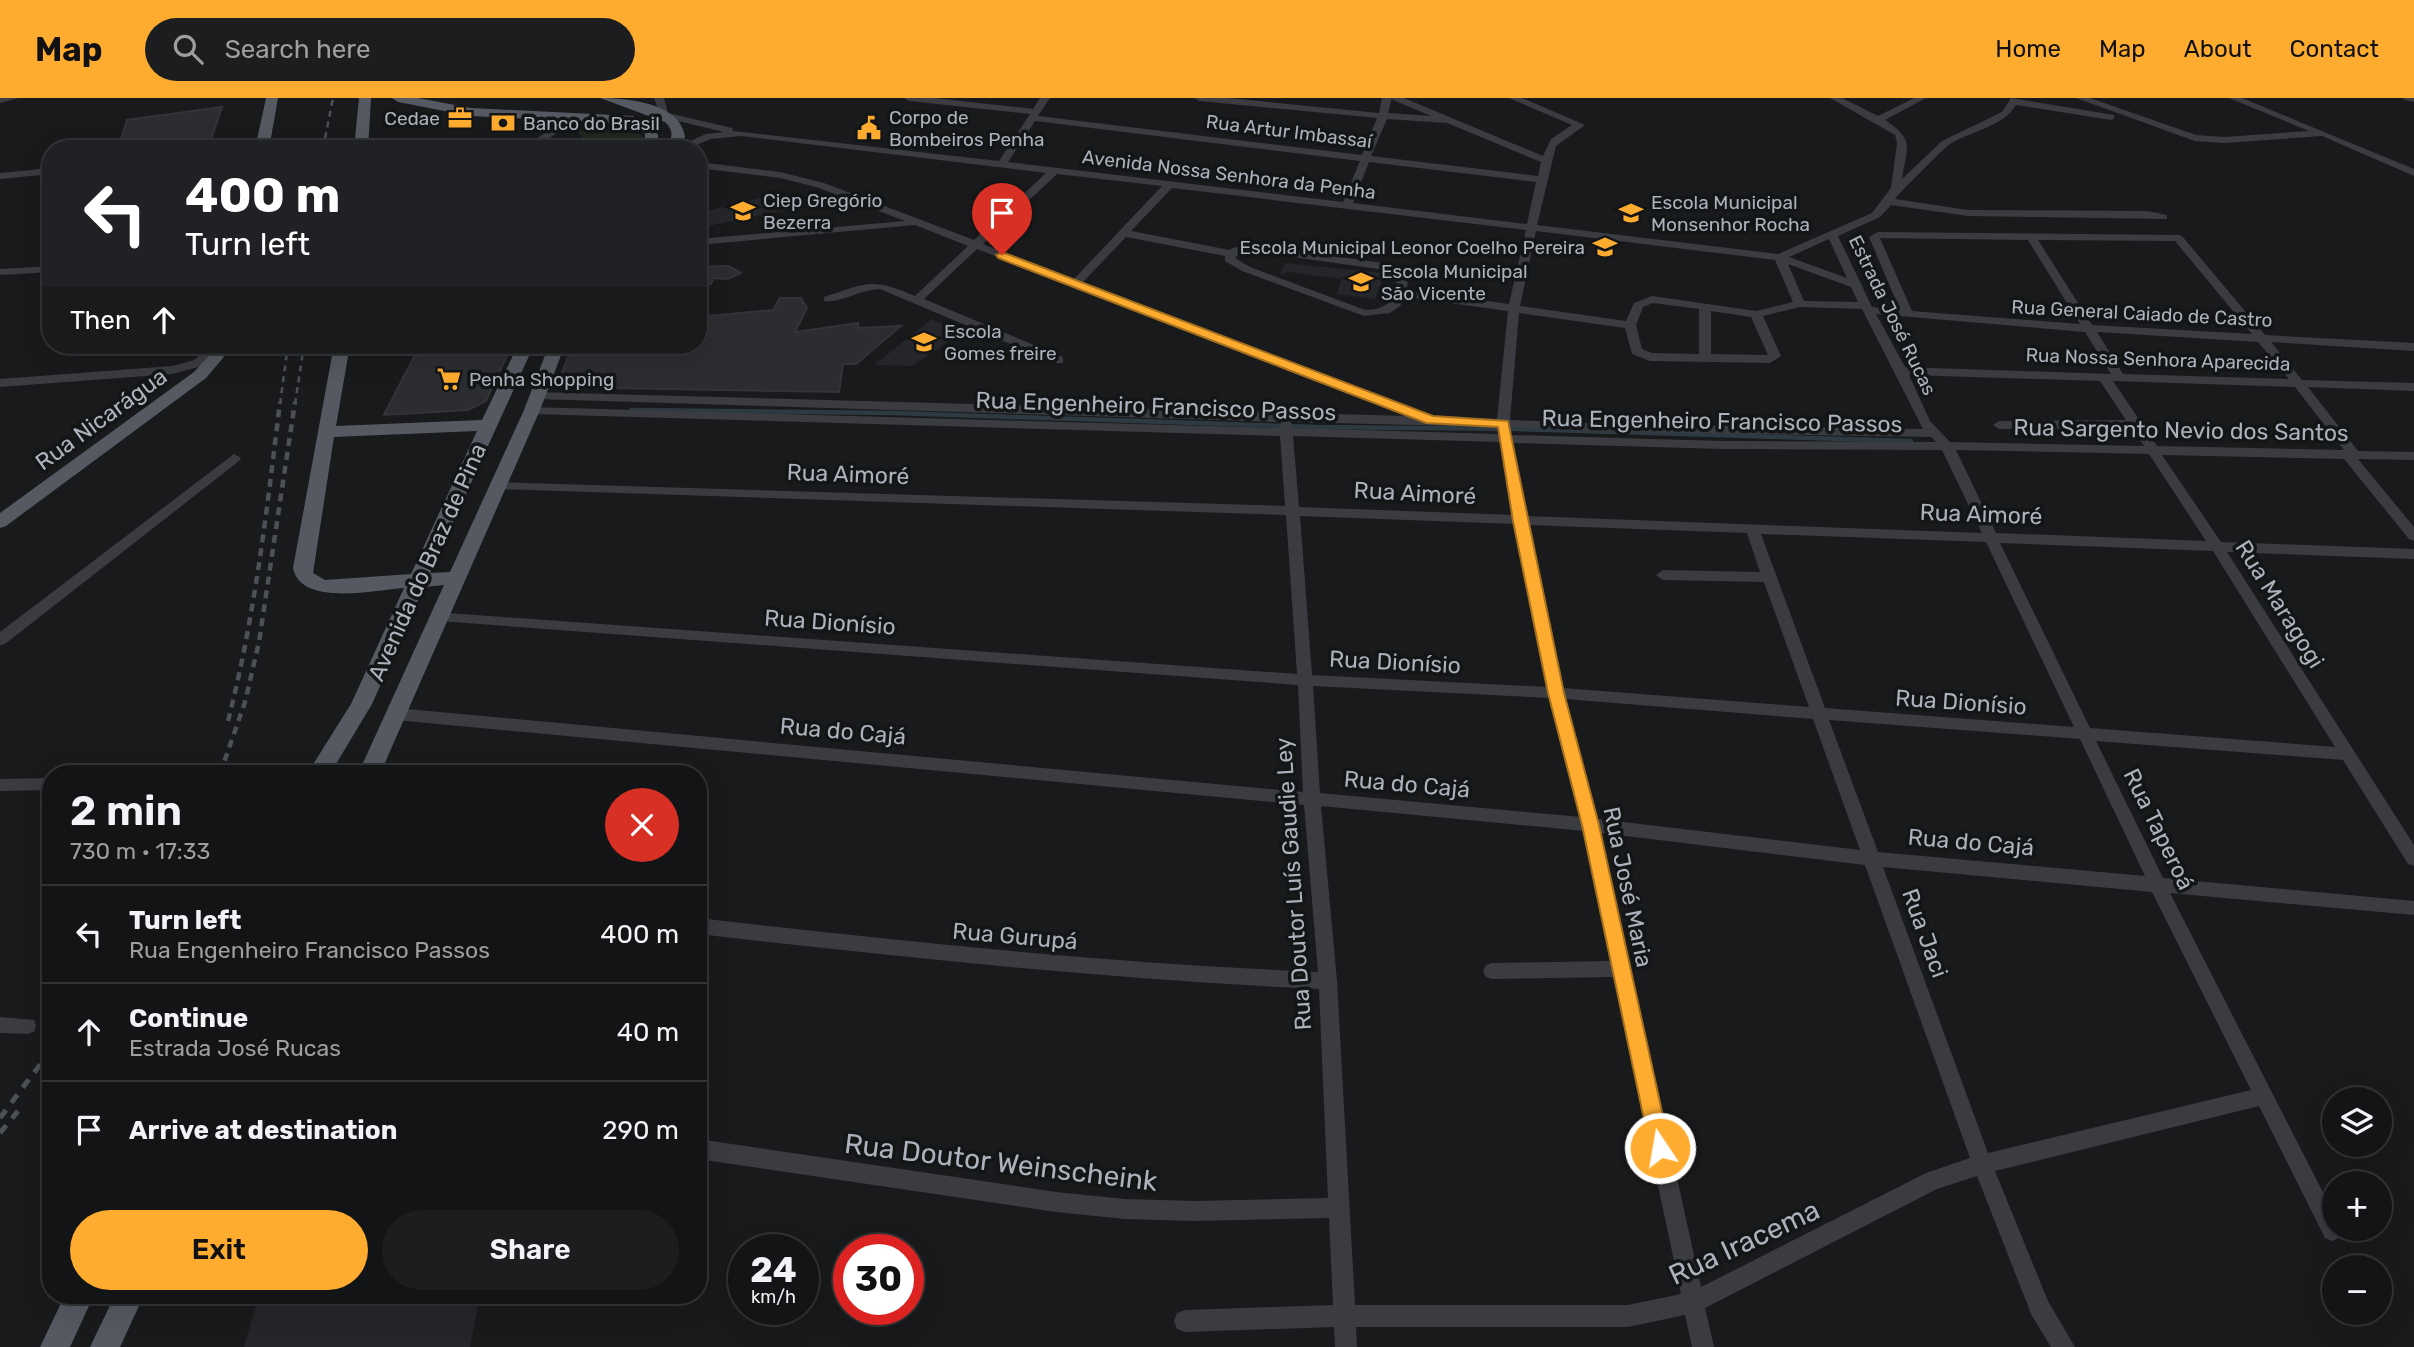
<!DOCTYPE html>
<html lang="en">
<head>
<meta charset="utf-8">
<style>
	body { margin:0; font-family:Rubik,sans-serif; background:#1c1d1e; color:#f1f3f6; height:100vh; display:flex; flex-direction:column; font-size:26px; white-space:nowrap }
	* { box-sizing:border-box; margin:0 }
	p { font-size:23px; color:#9d9ea0 }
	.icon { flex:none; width:38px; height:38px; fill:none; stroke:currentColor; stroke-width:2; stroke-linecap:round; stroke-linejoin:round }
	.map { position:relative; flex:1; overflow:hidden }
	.drawer { position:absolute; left:42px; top:667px; width:665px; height:539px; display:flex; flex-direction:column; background:#131415; border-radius:28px; box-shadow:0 7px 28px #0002,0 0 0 2px #323334 }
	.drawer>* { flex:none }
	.guide { position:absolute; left:42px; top:42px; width:665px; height:214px; border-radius:28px; box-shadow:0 7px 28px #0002,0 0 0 2px #323334; background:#202124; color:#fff; overflow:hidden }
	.fabs { position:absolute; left:2322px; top:989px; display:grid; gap:14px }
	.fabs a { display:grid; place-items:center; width:70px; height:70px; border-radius:50%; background:#131415; box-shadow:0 7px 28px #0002,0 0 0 2px #323334; font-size:35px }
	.speed { position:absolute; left:728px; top:1136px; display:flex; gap:14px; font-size:35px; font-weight:700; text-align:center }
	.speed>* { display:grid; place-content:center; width:91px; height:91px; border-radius:50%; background:#131415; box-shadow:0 7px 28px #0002,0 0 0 2px #323334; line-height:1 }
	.speed small { font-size:18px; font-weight:400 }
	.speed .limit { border:10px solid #d22; background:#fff; color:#111 }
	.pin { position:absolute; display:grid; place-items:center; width:60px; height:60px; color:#fff; margin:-72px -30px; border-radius:50% 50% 50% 0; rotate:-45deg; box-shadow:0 0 7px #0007 }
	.pin .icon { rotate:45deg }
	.me { position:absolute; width:77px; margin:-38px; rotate:348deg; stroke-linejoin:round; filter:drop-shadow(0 0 5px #0008) }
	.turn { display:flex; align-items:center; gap:24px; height:147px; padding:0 28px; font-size:32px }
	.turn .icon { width:91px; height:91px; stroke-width:2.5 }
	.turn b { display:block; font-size:49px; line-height:60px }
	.then { display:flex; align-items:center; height:66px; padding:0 28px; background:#0003; gap:14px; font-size:26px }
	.round { display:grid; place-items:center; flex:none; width:74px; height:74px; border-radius:37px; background:#1c1d1e }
	.overview { display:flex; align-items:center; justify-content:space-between; height:119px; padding:0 28px }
	h1 { font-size:42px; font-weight:600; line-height:52px }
	.primary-button { display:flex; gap:14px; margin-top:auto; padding:14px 28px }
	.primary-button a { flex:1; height:80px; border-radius:42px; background:#feac2f; color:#111; font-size:28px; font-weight:600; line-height:80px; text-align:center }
	.primary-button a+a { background:#1c1d1e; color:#f1f3f6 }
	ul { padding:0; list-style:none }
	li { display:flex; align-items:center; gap:21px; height:98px; padding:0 28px; border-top:2px solid #323334 }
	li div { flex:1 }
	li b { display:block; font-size:26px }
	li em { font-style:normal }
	header { display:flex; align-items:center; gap:42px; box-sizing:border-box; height:98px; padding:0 35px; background:#feac2f; color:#111 }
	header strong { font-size:33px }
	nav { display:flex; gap:38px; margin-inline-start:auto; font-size:24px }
	.search { width:490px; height:63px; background:#1c1d1e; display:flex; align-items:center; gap:18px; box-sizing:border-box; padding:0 24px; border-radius:38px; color:#9d9ea0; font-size:26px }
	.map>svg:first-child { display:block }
	.built { fill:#252629 }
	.green { fill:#1f2820 }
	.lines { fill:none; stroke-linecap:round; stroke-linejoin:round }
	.stream { stroke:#2e3a42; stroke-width:4.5 }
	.building { fill:#2c2d30; stroke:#333438; stroke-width:2 }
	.minor { fill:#3a3c41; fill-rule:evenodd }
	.major { fill:#565961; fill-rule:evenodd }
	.rail-far2 { stroke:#4d5057; stroke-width:2.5; stroke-dasharray:6 5; stroke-linecap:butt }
	.rail-far1 { stroke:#4d5057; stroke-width:4.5; stroke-dasharray:8 6; stroke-linecap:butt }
	.rail { stroke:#4d5057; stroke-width:5; stroke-dasharray:10 9; stroke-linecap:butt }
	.route { fill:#feac2f; stroke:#a5701f; stroke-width:2 }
	.labels { text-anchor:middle; stroke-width:7; stroke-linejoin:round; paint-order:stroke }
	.far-poi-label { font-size:19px; fill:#abb2bc; stroke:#141517; text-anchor:start }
	.far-street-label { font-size:19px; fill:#abb2bc; stroke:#141517 }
	.street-label { font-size:23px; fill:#abb2bc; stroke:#141517 }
	.near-street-label { font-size:28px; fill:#abb2bc; stroke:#141517 }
</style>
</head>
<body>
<header>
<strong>Map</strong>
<div class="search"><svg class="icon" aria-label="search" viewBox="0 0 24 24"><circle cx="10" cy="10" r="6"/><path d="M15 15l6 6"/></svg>Search here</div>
<nav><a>Home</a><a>Map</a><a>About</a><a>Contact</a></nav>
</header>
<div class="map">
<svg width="2414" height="1249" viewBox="0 0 2414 1249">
	<rect width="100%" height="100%" fill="#191a1c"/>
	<path class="built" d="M 780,95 L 787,112 L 698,130 L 698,115 Z
		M 1285,165 L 1382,175 L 1381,187 L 1375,201 L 1337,196 L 1341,181 L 1288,174 L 1280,177 Z
		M 932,221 L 962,234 L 912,268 L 874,267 Z
		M 259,1197 L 480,1197 L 470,1249 L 244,1249 Z"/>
	<path class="green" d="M 602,23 C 619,23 635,27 645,42 L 641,51 L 581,51 L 582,38 L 576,32 Z"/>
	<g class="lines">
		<path class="stream" d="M 631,312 L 893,315 L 1317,329 L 1519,331 L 1911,343"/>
	</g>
	<path class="building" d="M 222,9 L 211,41 L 118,51 L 127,22 Z
		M 728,168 L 741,175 L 728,181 L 714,180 L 711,186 L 698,186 L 698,169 Z
		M 780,200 L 801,200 L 807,210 L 795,234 L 858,225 L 859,230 L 901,228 L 856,266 L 843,266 L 839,294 L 556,289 L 573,247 L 698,247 L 698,219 L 773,212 Z
		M 475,247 L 512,247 L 486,303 L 468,312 L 384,317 L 414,259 Z"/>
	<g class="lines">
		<path class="minor" d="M 0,0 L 19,0 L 0,5 Z
			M 654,0 L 664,0 L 668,15 L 732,30 L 733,33 L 999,63 L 1030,16 L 909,3 L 904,0 L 934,0 L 1033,11 L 1040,0 L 1050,0 L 1038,18 L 1362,57 L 1377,20 L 1199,3 L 1194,0 L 1228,0 L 1379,15 L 1382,0 L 1404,0 L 1543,58 L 1551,41 L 1572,27 L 1509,0 L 1522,0 L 1585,27 L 1556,48 L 1537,127 L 1778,156 L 1872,115 L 1891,90 L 1897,45 L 1895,37 L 1830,0 L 1842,0 L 1878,18 L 1914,0 L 1926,0 L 1885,22 C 1915,42 1907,48 1902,81 L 1942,43 L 2002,14 L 2011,0 L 2114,17 L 2114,21 L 2111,22 L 2016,7 C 2003,29 1971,33 1950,46 C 1943,51 1899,95 1895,101 L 1968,112 L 2148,113 L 2167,117 L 2167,121 L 1968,118 L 1891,107 L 1880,119 L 1838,138 L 1872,209 L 1900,212 L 1869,139 L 1878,134 L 2178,137 L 2182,138 L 2265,237 L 2414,245 L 2414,253 L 2271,244 L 2302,282 L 2414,285 L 2414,293 L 2308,289 L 2358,353 L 2414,354 L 2414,362 L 2358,361 L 2414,429 L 2414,443 L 2409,441 L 2344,361 L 2162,357 L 2221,444 L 2414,451 L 2414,461 L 2227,454 L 2414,747 L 2414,768 L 2408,766 L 2343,662 L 2096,643 L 2163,780 L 2414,803 L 2414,817 L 2170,795 L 2334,1116 L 2334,1130 L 2341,1130 L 2342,1133 L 2339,1140 L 2332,1143 L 2325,1140 L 2259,1008 L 1995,1073 L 2048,1203 L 2075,1249 L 2051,1249 L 2032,1218 L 1977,1078 L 1937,1091 L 1705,1210 L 1714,1249 L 1692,1249 L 1685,1217 L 1628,1229 L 1356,1229 L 1357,1249 L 1335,1249 L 1334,1229 L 1185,1234 L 1177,1231 L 1174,1223 L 1177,1215 L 1185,1212 L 1333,1207 L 1329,1120 L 1195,1123 L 1125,1121 L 1056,1114 L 698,1061 L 698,1041 L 1056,1094 L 1125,1101 L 1195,1103 L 1328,1100 L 1319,891 C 1111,881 905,860 698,836 L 698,820 C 904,844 1111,865 1318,874 L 1304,707 L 396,622 L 390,620 L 388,616 L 390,612 L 396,610 L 1303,694 L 1298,587 L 439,523 L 434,522 L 432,518 L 434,514 L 1297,576 L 1286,417 L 498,391 L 491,387 L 493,384 L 1285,408 L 1280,338 L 532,316 L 526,312 L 528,309 L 1280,330 L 1281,324 L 537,301 L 531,297 L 533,294 L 1409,318 L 977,151 L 924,201 L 1063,259 L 1063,265 L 1055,265 L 880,191 C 861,191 843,205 824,203 L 824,199 C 868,185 870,179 915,198 L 968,148 L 915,127 L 698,147 L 698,141 L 905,123 L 816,89 L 780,80 L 698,70 L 698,64 L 780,74 L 824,85 L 974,142 L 1046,75 L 741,38 L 711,41 L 686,51 L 672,51 L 706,36 L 724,34 L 661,19 ZM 1392,0 L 1393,2 L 1431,18 L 1388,15 ZM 1387,21 L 1447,25 L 1541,64 L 1538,78 L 1371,58 ZM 1035,23 L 1360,63 L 1343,104 L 1008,64 ZM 1369,64 L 1536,84 L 1527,126 L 1353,105 ZM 1057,76 L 1162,88 L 1074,181 L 983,146 ZM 1172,90 L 1526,132 L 1509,206 L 1407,192 L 1408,178 L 1404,172 L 1384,165 L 1250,147 L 1232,150 L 1230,152 L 1131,133 ZM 1536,133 L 1775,162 L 1793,204 L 1756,213 L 1652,198 L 1634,205 L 1626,223 L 1520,208 ZM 1126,139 L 1225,158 L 1225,163 L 1242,173 L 1364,218 L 1390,215 L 1400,208 L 1406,199 L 1508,213 L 1497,321 L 1427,318 L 1083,184 ZM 1880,140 L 2028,142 L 2080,226 L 1912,213 ZM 1829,141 L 1847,180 L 1789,159 ZM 2038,142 L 2175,143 L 2252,236 L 2092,227 ZM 1250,153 L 1385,172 L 1396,176 C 1399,199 1389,212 1365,212 L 1250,169 L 1235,160 L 1240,155 ZM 1788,166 L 1851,189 L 1858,204 L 1804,203 ZM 1653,205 L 1699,211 L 1699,256 L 1652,255 L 1642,251 L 1636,227 L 1643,209 ZM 1800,209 L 1862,211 L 1923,331 L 1616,326 L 1510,322 L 1519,215 L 1625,230 L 1632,256 L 1650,263 L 1770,265 L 1781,258 L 1763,218 ZM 1711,213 L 1751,219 L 1768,257 L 1711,256 ZM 1876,216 L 2085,234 L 2111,276 L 1905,269 ZM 2097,234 L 2258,244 L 2289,281 L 2123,276 ZM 1909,277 L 2100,283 L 2126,322 L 1999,323 L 1993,327 L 1999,331 L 2132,330 L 2144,348 L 1950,344 L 1930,323 ZM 2113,283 L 2295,289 L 2344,352 L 2157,348 ZM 1291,324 L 1497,329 L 1498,336 L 1293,330 ZM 1509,329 L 1616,334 L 1931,339 L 1936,344 L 1723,343 L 1511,337 ZM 1293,338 L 1500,344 L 1514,417 L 1299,409 ZM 1513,345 L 1723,351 L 1942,352 L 1982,435 L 1527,418 ZM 1956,352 L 2149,356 L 2206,443 L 1996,435 ZM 1300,418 L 1515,426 L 1547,589 L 1312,577 ZM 1529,427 L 1747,435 L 1760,474 L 1663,472 L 1656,477 L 1663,482 L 1764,484 L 1809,609 L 1563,590 ZM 1761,436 L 1986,444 L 2074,629 L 1825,610 ZM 2000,445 L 2213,453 L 2335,649 L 2090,630 ZM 1313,588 L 1550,600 L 1581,719 L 1320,695 ZM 1565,601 L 1813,621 L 1860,752 L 1598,721 ZM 1829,622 L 2080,641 L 2145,778 L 1878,754 ZM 1321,708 L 1584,733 L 1611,863 L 1492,865 L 1486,867 L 1483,873 L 1486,879 L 1492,881 L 1614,879 L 1681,1196 L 1628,1207 L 1355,1207 L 1337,883 ZM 1601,735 L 1865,767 L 1970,1060 L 1926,1075 L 1701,1189 ZM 1883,769 L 2152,794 L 2251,992 L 1988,1055 Z
			M 2076,0 L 2090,0 L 2196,37 L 2224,39 L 2309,33 L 2229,0 L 2242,0 L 2414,71 L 2414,78 L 2322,38 L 2224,45 L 2195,43 Z
			M 2403,0 L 2414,0 L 2414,4 L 2405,2 Z
			M 574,16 L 582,18 L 533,51 L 521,51 Z
			M 51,70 L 51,76 L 0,81 L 0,75 Z
			M 51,168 L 51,174 L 0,177 L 0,171 Z
			M 213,247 L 225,248 L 202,268 L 172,276 L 0,289 L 0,281 L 172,268 L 194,262 Z
			M 234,356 L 241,360 L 239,363 L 5,546 L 0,547 L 0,534 Z
			M 51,680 L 51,692 L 0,693 L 0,681 Z
			M 0,919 L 34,922 L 36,928 L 34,934 L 27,936 L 0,935 Z"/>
		<path class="major" d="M 266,0 L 278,0 L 269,51 L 255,51 Z
			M 359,0 L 371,0 L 368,51 L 354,51 Z
			M 392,0 L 418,0 L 471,10 L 633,18 L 657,31 L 659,46 L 655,51 L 641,51 L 645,45 L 645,36 L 630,26 L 471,18 L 398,4 Z
			M 600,0 C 627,0 681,5 685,39 L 679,51 L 666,51 C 672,40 675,34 665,24 Z
			M 212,247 L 228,247 L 223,260 L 206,280 L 6,428 L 0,430 L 0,415 L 194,274 L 208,259 Z
			M 334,247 L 350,247 L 336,328 L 482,322 L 518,247 L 534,247 L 430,475 L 450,474 L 524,312 L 549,247 L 565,247 L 540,312 L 380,676 L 358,676 L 444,487 L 424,489 L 372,606 L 330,676 L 307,676 L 351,606 L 404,490 C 374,492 301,509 293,470 ZM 477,333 L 411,476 L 325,482 L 313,475 L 334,339 Z
			M 65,1197 L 94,1197 L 70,1249 L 40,1249 Z
			M 115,1197 L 144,1197 L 120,1249 L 90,1249 Z"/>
		<path class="rail-far2" d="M 323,51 L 333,0
			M 280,306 L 288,247
			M 295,306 L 304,247"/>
		<path class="rail-far1" d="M 228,623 C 255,518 267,411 280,304
			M 220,676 L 245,604 L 259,544 L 295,304"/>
		<path class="rail" d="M 0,1020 L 51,952
			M 0,1035 L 18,1013"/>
	</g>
	<path class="route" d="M 1002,154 L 1433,318 L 1508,323 L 1564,595 L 1599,727 L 1670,1050 L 1667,1057 L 1660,1060 L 1653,1057 L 1650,1050 L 1582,727 L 1548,595 L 1513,423 L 1498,329 L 1426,325 L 998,160 L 996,157 Z"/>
	<defs>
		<g id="office-bare" transform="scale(1.89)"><path d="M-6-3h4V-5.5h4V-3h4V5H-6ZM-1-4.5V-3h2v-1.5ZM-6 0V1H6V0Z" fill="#feac2f" stroke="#141517" stroke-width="2.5" paint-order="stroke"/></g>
		<g id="bank-bare" transform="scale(1.89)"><path d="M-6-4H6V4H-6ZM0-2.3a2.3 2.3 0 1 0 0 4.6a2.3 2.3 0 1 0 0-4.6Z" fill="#feac2f" stroke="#141517" stroke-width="2.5" paint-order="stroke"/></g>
		<g id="civic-bare" transform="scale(1.89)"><path d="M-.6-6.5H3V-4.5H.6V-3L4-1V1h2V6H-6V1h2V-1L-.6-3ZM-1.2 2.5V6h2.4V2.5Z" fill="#feac2f" stroke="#141517" stroke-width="2.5" paint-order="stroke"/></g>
		<g id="school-bare" transform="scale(1.89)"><path d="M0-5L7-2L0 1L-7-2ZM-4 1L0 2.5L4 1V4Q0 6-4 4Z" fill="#feac2f" stroke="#141517" stroke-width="2.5" paint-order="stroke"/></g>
		<g id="supermarket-bare" transform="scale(1.89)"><path d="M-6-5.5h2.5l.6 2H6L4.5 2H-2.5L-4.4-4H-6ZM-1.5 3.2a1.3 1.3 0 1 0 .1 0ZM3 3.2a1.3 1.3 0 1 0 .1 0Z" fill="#feac2f" stroke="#141517" stroke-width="2.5" paint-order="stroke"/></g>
	</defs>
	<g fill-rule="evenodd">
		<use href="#office-bare" x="460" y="20"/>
		<use href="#bank-bare" x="503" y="25"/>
		<use href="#civic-bare" x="869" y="30"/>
		<use href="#school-bare" x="743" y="113"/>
		<use href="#school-bare" x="1631" y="115"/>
		<use href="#school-bare" x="1605" y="149"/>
		<use href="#school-bare" x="1361" y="184"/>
		<use href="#school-bare" x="924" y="244"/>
		<use href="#supermarket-bare" x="449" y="281"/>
	</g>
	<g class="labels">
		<g class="far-poi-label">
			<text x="889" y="26">Corpo de<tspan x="889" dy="22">Bombeiros Penha</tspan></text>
			<text x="440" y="27" text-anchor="end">Cedae</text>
			<text x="523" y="32">Banco do Brasil</text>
			<text x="763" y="109">Ciep Gregório<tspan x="763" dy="22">Bezerra</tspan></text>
			<text x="1651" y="111">Escola Municipal<tspan x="1651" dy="22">Monsenhor Rocha</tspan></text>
			<text x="1585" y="156" text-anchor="end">Escola Municipal Leonor Coelho Pereira</text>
			<text x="1381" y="180">Escola Municipal<tspan x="1381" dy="22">São Vicente</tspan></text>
			<text x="944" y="240">Escola<tspan x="944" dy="22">Gomes freire</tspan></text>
			<text x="469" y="288">Penha Shopping</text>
		</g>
		<g class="far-street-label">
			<text transform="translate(1289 33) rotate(7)" y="7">Rua Artur Imbassaí</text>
			<text transform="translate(1229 76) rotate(7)" y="7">Avenida Nossa Senhora da Penha</text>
			<text transform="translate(2142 215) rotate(3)" y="7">Rua General Caiado de Castro</text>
			<text transform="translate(1893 217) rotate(64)" y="7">Estrada José Rucas</text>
			<text transform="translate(2158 261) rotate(2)" y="7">Rua Nossa Senhora Aparecida</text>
		</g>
		<g class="street-label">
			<text transform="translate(1156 308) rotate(2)" y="8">Rua Engenheiro Francisco Passos</text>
			<text transform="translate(101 321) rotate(-36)" y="8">Rua Nicarágua</text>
			<text transform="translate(1722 323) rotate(1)" y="8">Rua Engenheiro Francisco Passos</text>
			<text transform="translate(2181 332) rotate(1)" y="8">Rua Sargento Nevio dos Santos</text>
			<text transform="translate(848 376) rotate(2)" y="8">Rua Aimoré</text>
			<text transform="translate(1415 395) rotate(3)" y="8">Rua Aimoré</text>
			<text transform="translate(1981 416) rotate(2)" y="8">Rua Aimoré</text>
			<text transform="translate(427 464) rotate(-66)" y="8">Avenida do Braz de Pina</text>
			<text transform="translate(2280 506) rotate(58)" y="8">Rua Maragogi</text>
			<text transform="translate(830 524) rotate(4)" y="8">Rua Dionísio</text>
			<text transform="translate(1395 564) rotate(3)" y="8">Rua Dionísio</text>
			<text transform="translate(1961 604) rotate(4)" y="8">Rua Dionísio</text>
			<text transform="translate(843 633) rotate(5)" y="8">Rua do Cajá</text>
			<text transform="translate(1407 686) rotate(5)" y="8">Rua do Cajá</text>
			<text transform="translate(2159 731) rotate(64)" y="8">Rua Taperoá</text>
			<text transform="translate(1971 744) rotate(5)" y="8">Rua do Cajá</text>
			<text transform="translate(1293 786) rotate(-94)" y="8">Rua Doutor Luís Gaudie Ley</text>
			<text transform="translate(1628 789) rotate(78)" y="8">Rua José Maria</text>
			<text transform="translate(1925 835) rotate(70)" y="8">Rua Jaci</text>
			<text transform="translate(1015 838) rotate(5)" y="8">Rua Gurupá</text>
		</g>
		<g class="near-street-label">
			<text transform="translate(1001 1064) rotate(7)" y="10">Rua Doutor Weinscheink</text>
			<text transform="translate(1744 1144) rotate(-25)" y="10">Rua Iracema</text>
		</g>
	</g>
</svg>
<div class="fabs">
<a><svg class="icon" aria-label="layers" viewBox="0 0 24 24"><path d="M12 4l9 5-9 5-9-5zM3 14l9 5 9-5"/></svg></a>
<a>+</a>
<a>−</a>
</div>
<div class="speed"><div>24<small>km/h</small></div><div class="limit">30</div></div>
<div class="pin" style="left:1002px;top:157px;background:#d93025"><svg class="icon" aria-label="arrive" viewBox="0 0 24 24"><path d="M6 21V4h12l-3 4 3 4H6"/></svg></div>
<svg class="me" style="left:1660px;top:1050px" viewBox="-20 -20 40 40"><circle r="17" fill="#feac2f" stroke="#fff" stroke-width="3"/><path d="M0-11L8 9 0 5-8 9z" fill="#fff"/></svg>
<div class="guide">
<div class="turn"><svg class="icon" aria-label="left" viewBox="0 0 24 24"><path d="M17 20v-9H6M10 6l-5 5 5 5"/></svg><div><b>400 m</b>Turn left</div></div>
<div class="then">Then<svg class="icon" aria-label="ahead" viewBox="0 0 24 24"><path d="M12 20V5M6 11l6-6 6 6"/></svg></div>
</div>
<section class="drawer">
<div class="overview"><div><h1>2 min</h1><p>730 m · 17:33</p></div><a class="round" style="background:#d93025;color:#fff"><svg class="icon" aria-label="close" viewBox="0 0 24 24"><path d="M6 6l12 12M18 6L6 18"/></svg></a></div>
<ul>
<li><svg class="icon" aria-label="left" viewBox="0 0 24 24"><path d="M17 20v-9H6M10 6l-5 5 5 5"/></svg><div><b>Turn left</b><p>Rua Engenheiro Francisco Passos</p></div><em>400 m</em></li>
<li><svg class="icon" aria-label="ahead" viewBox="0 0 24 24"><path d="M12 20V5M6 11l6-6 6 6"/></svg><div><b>Continue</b><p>Estrada José Rucas</p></div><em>40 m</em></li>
<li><svg class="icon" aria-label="arrive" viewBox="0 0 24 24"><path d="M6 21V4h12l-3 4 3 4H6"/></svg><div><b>Arrive at destination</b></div><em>290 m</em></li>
</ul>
<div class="primary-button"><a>Exit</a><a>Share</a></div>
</section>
</div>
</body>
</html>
